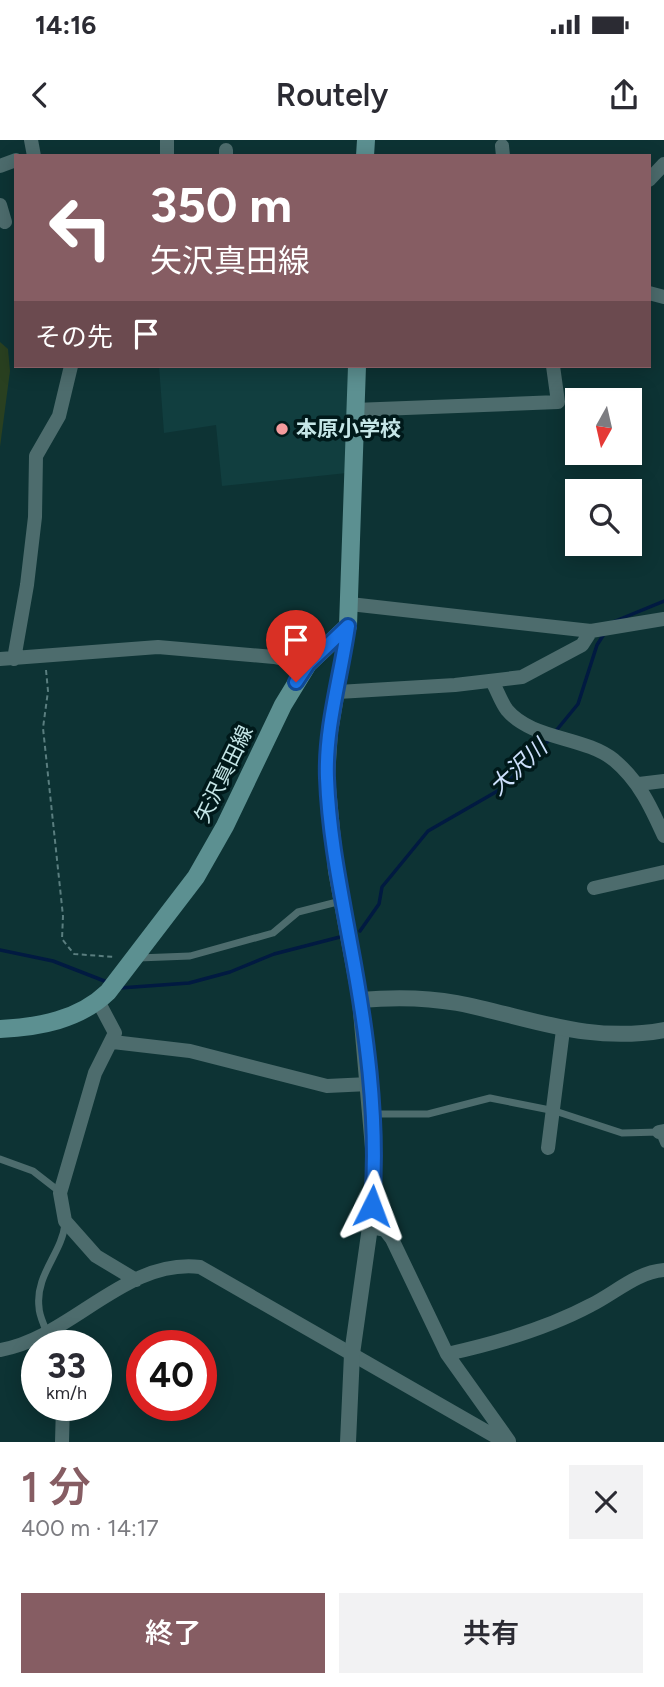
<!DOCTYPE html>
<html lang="ja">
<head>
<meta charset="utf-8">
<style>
	body { margin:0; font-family:Figtree,"Noto Sans JP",sans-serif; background:#f2f2f3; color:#2b2b33; height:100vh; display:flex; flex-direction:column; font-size:26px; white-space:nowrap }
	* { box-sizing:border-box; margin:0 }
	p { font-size:23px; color:#7c7c81 }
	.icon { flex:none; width:38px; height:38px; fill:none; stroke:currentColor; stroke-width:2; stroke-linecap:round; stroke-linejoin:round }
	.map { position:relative; height:1302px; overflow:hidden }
	.drawer { display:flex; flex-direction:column; background:#fff; flex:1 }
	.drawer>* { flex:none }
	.banner { position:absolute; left:14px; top:14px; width:637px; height:214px; border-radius:0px; box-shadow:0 4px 18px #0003; background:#865d63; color:#fff; overflow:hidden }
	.needle { width:46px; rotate:188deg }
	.tools { position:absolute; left:565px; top:248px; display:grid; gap:14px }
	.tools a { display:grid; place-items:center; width:77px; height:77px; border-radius:0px; background:#fff; box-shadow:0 4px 18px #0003; font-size:35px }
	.speed { position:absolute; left:21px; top:1190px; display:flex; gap:14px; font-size:35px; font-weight:700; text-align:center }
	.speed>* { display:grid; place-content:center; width:91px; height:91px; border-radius:50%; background:#fff; box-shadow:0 4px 18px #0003; line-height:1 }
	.speed small { font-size:18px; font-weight:400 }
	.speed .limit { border:10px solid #d22; background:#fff; color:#111 }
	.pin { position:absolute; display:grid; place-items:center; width:60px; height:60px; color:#fff; margin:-72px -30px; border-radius:50% 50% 50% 0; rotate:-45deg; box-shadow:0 0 7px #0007 }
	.pin .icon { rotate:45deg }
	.me { position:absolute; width:77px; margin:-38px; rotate:3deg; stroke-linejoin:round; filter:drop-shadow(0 0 5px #0008) }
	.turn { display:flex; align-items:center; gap:24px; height:147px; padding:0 21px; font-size:32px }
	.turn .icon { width:91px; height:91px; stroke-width:2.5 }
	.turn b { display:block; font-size:49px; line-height:60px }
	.then { display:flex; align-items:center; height:66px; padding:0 21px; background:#0003; gap:14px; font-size:26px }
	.round { display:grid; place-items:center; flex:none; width:74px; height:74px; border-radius:0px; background:#f2f2f3 }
	.summary { display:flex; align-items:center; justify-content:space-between; height:119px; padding:0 21px }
	h1 { font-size:42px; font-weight:600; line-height:52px; color:#865d63 }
	.cta { display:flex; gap:14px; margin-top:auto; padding:14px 21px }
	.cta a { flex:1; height:80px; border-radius:0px; background:#865d63; color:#fff; font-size:28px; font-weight:600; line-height:80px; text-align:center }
	.cta a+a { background:#f2f2f3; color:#2b2b33 }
	.status { display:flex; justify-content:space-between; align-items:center; height:49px; padding:0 35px; background:#fff; direction:ltr }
	.status svg { height:19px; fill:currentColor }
	header { display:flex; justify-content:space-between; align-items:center; height:91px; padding:0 21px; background:#fff; font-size:32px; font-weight:600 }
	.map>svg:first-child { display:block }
	.built { fill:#113e3f }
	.green { fill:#294020 }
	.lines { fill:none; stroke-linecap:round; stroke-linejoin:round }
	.stream { stroke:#011a41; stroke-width:3.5 }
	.path { stroke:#5a7e7f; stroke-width:2; stroke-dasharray:5 3.5; stroke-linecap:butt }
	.service { stroke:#4d6c6d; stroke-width:7 }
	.minor { stroke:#4d6c6d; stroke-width:14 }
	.tertiary { stroke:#4d6c6d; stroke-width:16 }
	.secondary { stroke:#5c9091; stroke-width:18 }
	.route-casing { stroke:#114b97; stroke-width:18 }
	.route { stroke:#1a73e8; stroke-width:12 }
	.poi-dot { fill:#f59b9d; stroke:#00191a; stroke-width:2.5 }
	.labels { text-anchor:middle; stroke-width:7; stroke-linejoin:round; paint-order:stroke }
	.poi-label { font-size:21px; font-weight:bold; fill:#c5e6e7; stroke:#00191a; text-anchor:start }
	.street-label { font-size:21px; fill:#c5e6e7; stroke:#00191a }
	.water-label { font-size:23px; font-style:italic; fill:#cee1fd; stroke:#00191a }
</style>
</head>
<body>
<div class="status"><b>14:16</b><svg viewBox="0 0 49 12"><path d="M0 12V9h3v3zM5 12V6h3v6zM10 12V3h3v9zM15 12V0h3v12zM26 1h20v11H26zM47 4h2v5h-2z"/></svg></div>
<header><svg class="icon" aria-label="back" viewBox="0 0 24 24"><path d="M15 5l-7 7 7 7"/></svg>Routely<svg class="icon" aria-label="share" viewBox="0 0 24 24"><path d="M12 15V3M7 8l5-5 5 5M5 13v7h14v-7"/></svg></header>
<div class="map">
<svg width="664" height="1302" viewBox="0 0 664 1302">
	<rect width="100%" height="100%" fill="#0d3334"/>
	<path class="built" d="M 159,226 L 349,226 L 347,333 L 222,346 L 216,285 L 164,293 Z"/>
	<path class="green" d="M 0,202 L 8,209 L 10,231 L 0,307 Z"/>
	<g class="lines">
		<path class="stream" d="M 613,482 L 664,461
			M 555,592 L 578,564 L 597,505 L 604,494
			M 360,791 L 379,764 L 382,747 L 428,691 L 501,649 L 551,598
			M 0,810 L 53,821 L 107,842
			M 120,848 L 189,843 L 230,832 L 274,814 L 340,797"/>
		<path class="path" d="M 46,530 L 48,551 L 43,588 L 63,776 L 62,799 L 74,814 L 114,817"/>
		<path class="service" d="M 138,818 L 190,816 L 273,793 L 298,772 L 341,761
			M 371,974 L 428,974 L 490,958 L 555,971 L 622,993 L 659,992 L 664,1004
			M 0,1019 L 33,1031 L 60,1052
			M 47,1194 C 45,1186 39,1176 39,1167 C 35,1135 62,1113 65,1084"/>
		<path class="minor" d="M 31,0 L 34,16
			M 502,6 L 503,16
			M 226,10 L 226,16
			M 167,16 L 167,0
			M 0,26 L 16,20
			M 649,40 L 664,24
			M 0,65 L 5,82
			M 649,153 L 664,157
			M 354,270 L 558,262 L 553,226
			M 350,464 L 591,491 L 664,479
			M 0,519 L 158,507 L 274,517 L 308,524
			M 14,519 L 27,445 L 35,377 L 36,316 L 59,276 L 71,226
			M 492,541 C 497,550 501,562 507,570 C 532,600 584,596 614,620 C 639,641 651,667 664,696
			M 338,552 L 455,545 L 522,537 L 582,505 L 591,491
			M 639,644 L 664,641
			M 594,748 L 664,732
			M 98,861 L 115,893 L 95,933 L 60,1053 L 65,1081 L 96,1116 L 136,1140
			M 113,902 L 190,911 L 327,946 L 369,944
			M 659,992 L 664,991
			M 548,1008 L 563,890
			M 370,1087 L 385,1090 L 392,1099 L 447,1214 L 509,1301
			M 0,1210 C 71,1198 125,1118 200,1127 L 505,1302
			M 447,1214 C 497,1203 546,1189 591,1165 C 615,1153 637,1132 664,1130
			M 62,1302 L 63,1265"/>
		<path class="tertiary" d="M 360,860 C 393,857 424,857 457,863 C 530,877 587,904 664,890
			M 348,1302 L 352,1214 L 370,1087 L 374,1019 L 360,860 L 336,731 L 327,637 L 330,592 L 348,486"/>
		<path class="secondary" d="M 365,16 L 366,0
			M 0,889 C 39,887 79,880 108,852 L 196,737 L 225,686 L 283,565 L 308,524 L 348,486 L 357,226"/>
	</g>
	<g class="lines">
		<g class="route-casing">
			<path id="route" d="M 296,542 L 308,524 L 348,486 C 341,536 325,588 327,638 C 329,694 340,747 350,802 C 366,887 379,979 372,1066"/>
		</g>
		<use href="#route" class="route"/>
	</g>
	<circle class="poi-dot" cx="282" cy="289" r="7"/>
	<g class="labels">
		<g class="poi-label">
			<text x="296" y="296">本原小学校</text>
		</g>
		<g class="street-label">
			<text transform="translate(224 634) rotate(-64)" y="7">矢沢真田線</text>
		</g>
		<g class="water-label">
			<text transform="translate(518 627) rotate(-43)" y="8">大沢川</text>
		</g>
	</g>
</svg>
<div class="tools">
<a><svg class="needle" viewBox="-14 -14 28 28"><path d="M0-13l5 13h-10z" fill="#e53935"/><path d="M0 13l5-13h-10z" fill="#7c7c81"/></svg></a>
<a><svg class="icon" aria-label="search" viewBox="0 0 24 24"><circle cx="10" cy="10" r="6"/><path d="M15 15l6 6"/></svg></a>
</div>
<div class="speed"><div>33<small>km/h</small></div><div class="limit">40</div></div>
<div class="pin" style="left:296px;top:542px;background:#d93025"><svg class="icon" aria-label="arrive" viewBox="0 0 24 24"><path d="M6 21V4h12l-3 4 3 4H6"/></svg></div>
<svg class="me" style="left:372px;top:1066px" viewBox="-20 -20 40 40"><path d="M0-17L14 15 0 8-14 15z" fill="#1a73e8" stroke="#fff" stroke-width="4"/></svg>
<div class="banner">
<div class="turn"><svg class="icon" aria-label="left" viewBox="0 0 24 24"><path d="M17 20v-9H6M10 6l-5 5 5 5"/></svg><div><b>350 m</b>矢沢真田線</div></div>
<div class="then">その先<svg class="icon" aria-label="arrive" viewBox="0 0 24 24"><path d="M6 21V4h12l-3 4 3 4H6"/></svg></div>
</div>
</div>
<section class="drawer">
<div class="summary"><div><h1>1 分</h1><p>400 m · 14:17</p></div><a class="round"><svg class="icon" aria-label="close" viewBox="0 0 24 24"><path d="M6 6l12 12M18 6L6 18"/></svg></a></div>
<div class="cta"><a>終了</a><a>共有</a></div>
</section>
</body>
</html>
